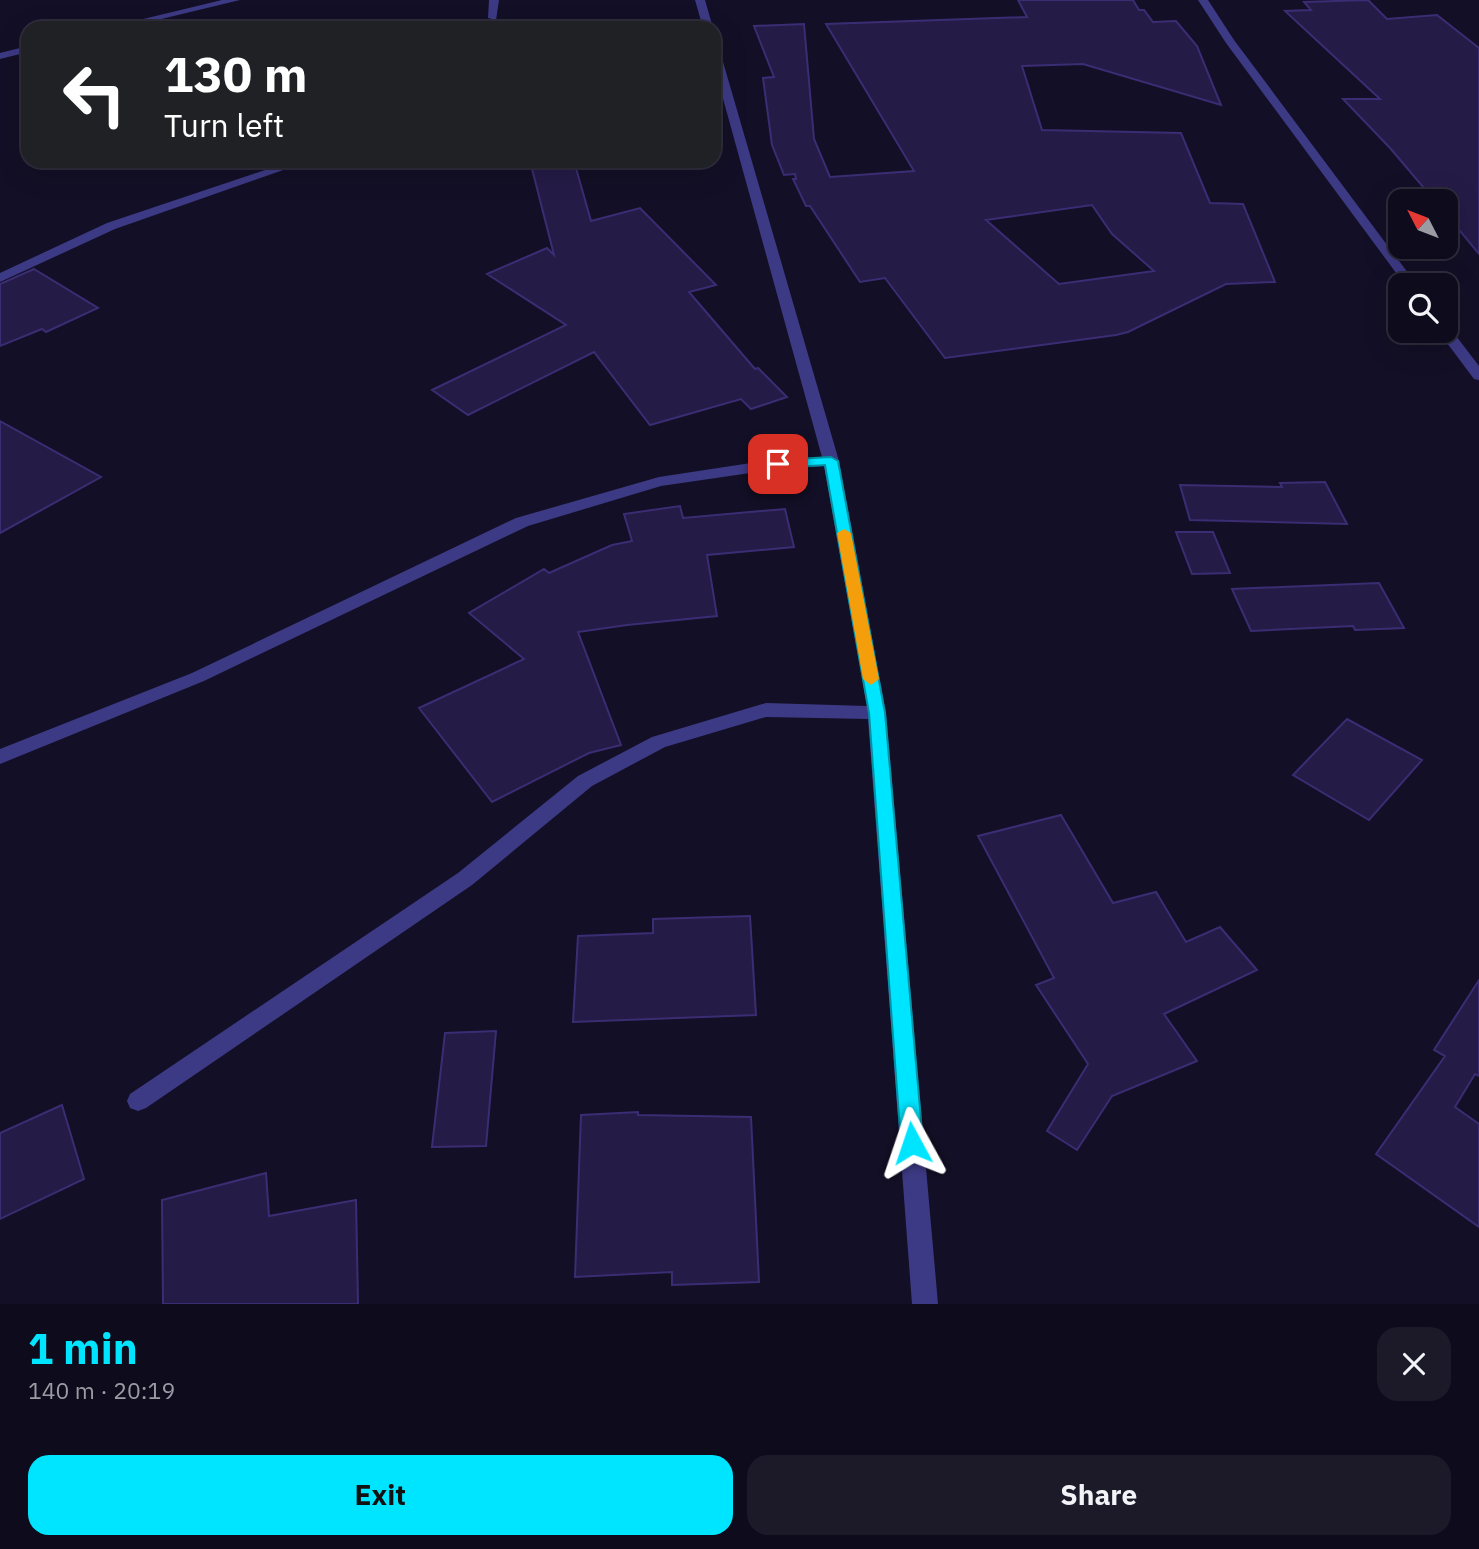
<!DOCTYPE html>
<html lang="en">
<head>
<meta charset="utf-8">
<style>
	body { margin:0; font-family:"IBM Plex Sans",sans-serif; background:#1c1929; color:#f1f3f6; height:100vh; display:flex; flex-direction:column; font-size:26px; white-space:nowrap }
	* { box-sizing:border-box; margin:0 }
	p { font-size:23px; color:#9b9ba3 }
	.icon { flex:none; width:38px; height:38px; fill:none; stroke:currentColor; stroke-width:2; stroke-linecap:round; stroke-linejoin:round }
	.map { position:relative; height:1304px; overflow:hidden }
	.panel { display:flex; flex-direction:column; background:#0e0b1c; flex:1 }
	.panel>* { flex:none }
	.top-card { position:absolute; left:21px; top:21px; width:700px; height:147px; border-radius:21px; box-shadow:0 7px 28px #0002,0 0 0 2px #2e2b3b; background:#202124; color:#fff; overflow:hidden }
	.needle { width:46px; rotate:312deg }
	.fabs { position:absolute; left:1388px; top:189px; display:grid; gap:14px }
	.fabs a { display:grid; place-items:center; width:70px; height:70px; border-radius:14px; background:#0e0b1c; box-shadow:0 7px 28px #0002,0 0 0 2px #2e2b3b; font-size:35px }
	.pin { position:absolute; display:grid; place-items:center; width:60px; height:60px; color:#fff; margin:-30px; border-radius:14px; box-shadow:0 4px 10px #0006 }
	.me { position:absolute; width:77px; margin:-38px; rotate:355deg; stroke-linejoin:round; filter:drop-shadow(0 0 5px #0008) }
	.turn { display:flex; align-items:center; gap:24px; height:147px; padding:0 28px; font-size:32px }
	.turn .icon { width:91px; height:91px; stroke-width:2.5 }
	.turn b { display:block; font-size:49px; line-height:60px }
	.round { display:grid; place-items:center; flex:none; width:74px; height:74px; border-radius:21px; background:#1c1929 }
	.overview { display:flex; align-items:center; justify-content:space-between; height:119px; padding:0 28px }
	h1 { font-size:42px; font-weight:700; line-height:52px; color:#00e5ff }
	.action { display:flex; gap:14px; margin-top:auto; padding:14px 28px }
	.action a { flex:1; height:80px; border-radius:21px; background:#00e5ff; color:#111; font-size:28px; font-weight:700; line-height:80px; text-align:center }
	.action a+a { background:#1c1929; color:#f1f3f6 }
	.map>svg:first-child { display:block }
	.building { fill:#241b47; stroke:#3b2d73; stroke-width:2; fill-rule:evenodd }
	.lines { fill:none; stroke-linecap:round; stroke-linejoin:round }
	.minor { fill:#3d3a85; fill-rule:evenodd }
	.route { fill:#00e5ff; stroke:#0095a6; stroke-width:2 }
	.slow { fill:#f59e0b }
</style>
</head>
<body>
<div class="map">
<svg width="1479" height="1304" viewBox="0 0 1479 1304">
	<rect width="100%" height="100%" fill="#130f26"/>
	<path class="building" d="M 1018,0 L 1133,0 L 1139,10 L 1144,10 L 1153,22 L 1176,21 L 1197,46 L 1221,105 L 1083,64 L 1022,66 L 1042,130 L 1181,133 L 1210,203 L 1243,204 L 1275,282 L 1226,284 L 1128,332 L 1116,335 L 945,358 L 885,278 L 860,282 L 810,206 L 806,206 L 793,179 L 796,179 L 795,174 L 784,175 L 772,145 L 763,78 L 774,77 L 754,26 L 804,24 L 814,139 L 830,177 L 914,171 L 826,24 L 1027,17 ZM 1092,205 L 1112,234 L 1154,271 L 1059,284 L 986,220 Z
		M 1368,0 L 1387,19 L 1437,15 L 1479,48 L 1479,254 L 1446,214 L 1446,201 L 1435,201 L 1390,148 L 1343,99 L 1380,99 L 1285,11 L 1311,10 L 1304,2 Z
		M 530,161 L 574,161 L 591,221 L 640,208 L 716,285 L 689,292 L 755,369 L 758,368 L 787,397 L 751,409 L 741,399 L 650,425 L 594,352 L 468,415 L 432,390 L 566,325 L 487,274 L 547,248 L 554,255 Z
		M 34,269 L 98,308 L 46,332 L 42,329 L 0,346 L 0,284 Z
		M 0,421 L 101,477 L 0,533 Z
		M 1325,482 L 1347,524 L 1190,520 L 1180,485 L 1282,487 L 1280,483 Z
		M 680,506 L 683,518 L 785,509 L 794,547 L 707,555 L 717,616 L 627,625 L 578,632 L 621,745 L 589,753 L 492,802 L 419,708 L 524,659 L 469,613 L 544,569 L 549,573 L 612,545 L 632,541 L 624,514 Z
		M 1176,532 L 1213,532 L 1230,573 L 1192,574 Z
		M 1379,583 L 1404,628 L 1355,630 L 1353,626 L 1251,631 L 1232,589 Z
		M 1347,719 L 1422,760 L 1369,820 L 1293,775 Z
		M 1061,815 L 1113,903 L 1156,892 L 1186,942 L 1220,927 L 1257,970 L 1164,1014 L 1197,1061 L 1112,1096 L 1077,1150 L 1047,1131 L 1088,1064 L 1036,985 L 1054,978 L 978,836 Z
		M 750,916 L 756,1015 L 573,1022 L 578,936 L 653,933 L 653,919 Z
		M 1479,980 L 1479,1076 L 1475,1074 L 1455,1107 L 1479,1124 L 1479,1227 L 1376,1154 L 1445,1056 L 1434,1050 Z
		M 496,1031 L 486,1146 L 432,1147 L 445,1033 Z
		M 62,1105 L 84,1179 L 0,1219 L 0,1133 Z
		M 638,1112 L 638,1115 L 751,1117 L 759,1282 L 672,1285 L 672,1272 L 575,1277 L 581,1115 Z
		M 266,1173 L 269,1216 L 356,1200 L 358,1304 L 163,1304 L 162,1200 Z"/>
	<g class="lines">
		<path class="minor" d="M 222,0 L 240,0 L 124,28 L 106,28 Z
			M 489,0 L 499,0 L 496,20 L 488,18 Z
			M 695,0 L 705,0 L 713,28 L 703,28 Z
			M 1198,0 L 1208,0 L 1234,40 L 1417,285 L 1405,285 L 1226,43 Z
			M 714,45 L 719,48 L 839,461 L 886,713 L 938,1304 L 912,1304 L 868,719 L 766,717 L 665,747 L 592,786 L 472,885 L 146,1108 L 138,1111 L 130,1108 L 127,1101 L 130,1094 L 458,873 L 578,776 L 652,737 L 766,703 L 867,706 L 824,466 L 778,469 L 661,486 L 528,526 L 204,681 L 0,764 L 0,749 L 192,673 L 516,518 L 659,477 L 778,459 L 822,457 L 714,66 Z
			M 28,46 L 28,52 L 0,59 L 0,53 Z
			M 292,161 L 309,161 L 115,229 L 0,282 L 0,273 L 107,223 Z
			M 1446,327 L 1450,328 L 1479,366 L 1479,380 L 1474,379 L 1438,331 L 1446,331 Z"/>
	</g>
	<path class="route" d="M 831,457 L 838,461 L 885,713 L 923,1143 L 920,1150 L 912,1153 L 905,1150 L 901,1143 L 869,713 L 825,465 L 778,468 L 771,464 L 778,460 Z"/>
	<path class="slow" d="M 844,529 L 851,533 L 879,679 L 871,685 L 863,679 L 837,533 Z"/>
</svg>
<div class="fabs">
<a><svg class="needle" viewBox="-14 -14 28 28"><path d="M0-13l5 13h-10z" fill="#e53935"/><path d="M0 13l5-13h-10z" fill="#9b9ba3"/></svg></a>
<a><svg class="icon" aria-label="search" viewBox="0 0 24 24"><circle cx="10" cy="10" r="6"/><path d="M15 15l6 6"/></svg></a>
</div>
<div class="pin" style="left:778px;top:464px;background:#d93025"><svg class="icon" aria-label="arrive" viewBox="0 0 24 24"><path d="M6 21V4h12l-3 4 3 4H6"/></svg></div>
<svg class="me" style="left:912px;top:1143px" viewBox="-20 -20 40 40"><path d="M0-17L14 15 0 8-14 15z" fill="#00e5ff" stroke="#fff" stroke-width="4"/></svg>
<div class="top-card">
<div class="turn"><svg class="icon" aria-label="left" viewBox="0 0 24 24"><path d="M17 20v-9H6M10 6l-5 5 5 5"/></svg><div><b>130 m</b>Turn left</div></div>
</div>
</div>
<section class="panel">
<div class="overview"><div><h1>1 min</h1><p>140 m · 20:19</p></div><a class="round"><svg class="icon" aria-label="close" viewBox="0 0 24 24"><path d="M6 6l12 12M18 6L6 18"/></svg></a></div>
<div class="action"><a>Exit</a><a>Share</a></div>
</section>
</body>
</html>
